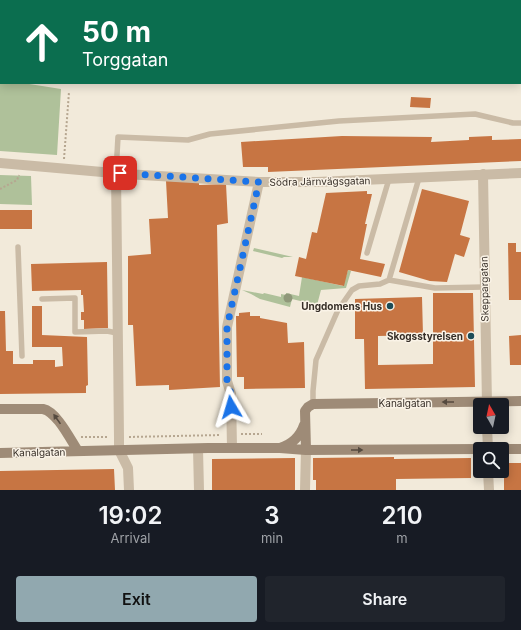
<!DOCTYPE html>
<html lang="en">
<head>
<meta charset="utf-8">
<style>
	body { margin:0; font-family:Inter,sans-serif; background:#20242c; color:#f1f3f6; height:100vh; display:flex; flex-direction:column; font-size:15px; white-space:nowrap }
	* { box-sizing:border-box; margin:0 }
	p { font-size:13px; color:#9ea1a6 }
	.icon { flex:none; width:22px; height:22px; fill:none; stroke:currentColor; stroke-width:2; stroke-linecap:round; stroke-linejoin:round }
	.map { position:relative; height:490px; overflow:hidden }
	.sheet { display:flex; flex-direction:column; background:#171b24; flex:1 }
	.sheet>* { flex:none }
	.banner { position:absolute; left:0px; top:0px; width:521px; height:84px; box-shadow:0 2px 10px #0003; background:#0b6e4f; color:#fff; overflow:hidden }
	.needle { width:26px; rotate:351deg }
	.fabs { position:absolute; left:473px; top:398px; display:grid; gap:8px }
	.fabs a { display:grid; place-items:center; width:36px; height:36px; border-radius:4px; background:#171b24; box-shadow:0 2px 10px #0003; font-size:20px }
	.pin { position:absolute; display:grid; place-items:center; width:34px; height:34px; color:#fff; margin:-17px; border-radius:8px; box-shadow:0 2px 6px #0006 }
	.me { position:absolute; width:44px; margin:-22px; rotate:353deg; stroke-linejoin:round; filter:drop-shadow(0 0 3px #0008) }
	.turn { display:flex; align-items:center; gap:14px; height:84px; padding:0 16px; font-size:18px }
	.turn .icon { width:52px; height:52px; stroke-width:2.5 }
	.turn b { display:block; font-size:28px; line-height:34px }
	.eta { display:flex; justify-content:space-evenly; align-items:center; height:68px; text-align:center }
	.eta b { font-size:24px; font-weight:600; line-height:28px }
	.button { display:flex; gap:8px; margin-top:auto; padding:8px 16px }
	.button a { flex:1; height:46px; border-radius:4px; background:#91a8af; color:#111; font-size:16px; font-weight:600; line-height:46px; text-align:center }
	.button a+a { background:#20242c; color:#f1f3f6 }
	.map>svg:first-child { display:block }
	.green { fill:#afc19a }
	.building { fill:#c77543 }
	.lines { fill:none; stroke-linecap:round; stroke-linejoin:round }
	.path { stroke:#b6a690; stroke-width:2; stroke-dasharray:2 2; stroke-linecap:butt }
	.lane { stroke:#cabba6; stroke-width:5.5 }
	.street { stroke:#cabba6; stroke-width:10 }
	.secondary { stroke:#9e8b77; stroke-width:10 }
	.primary { stroke:#786758; stroke-width:10 }
	.rail-casing { stroke:#362e27; stroke-width:4.5 }
	.rail { stroke:#faf3e7; stroke-width:3; stroke-dasharray:9; stroke-linecap:butt }
	.tree { fill:#90987a }
	.oneway { fill:#554a3f }
	.route { stroke:#1a73e8; stroke-width:7; stroke-dasharray:0 12.6 }
	.poi-dot { fill:#1c4c58; stroke:#faf3e7; stroke-width:1.5 }
	.labels { text-anchor:middle; stroke-width:3; stroke-linejoin:round; paint-order:stroke }
	.street-label { font-size:10px; fill:#362e27; stroke:#faf3e7 }
	.poi-label { font-size:10px; font-weight:bold; fill:#362e27; stroke:#faf3e7; text-anchor:end }
</style>
</head>
<body>
<div class="map">
<svg width="521" height="490" viewBox="0 0 521 490">
	<rect width="100%" height="100%" fill="#f2eada"/>
	<path class="green" d="M 0,80 L 1,83 L 23,83 L 61,89 L 57,155 L 0,151 Z
		M 0,175 L 31,176 L 32,205 L 0,204 Z
		M 254,248 L 293,257 L 284,257 L 282,258 L 253,251 Z
		M 348,270 L 351,271 L 346,288 L 321,290 L 317,305 L 292,299 L 290,307 L 260,299 L 251,294 L 242,290 L 263,294 L 264,293 L 281,297 L 281,294 L 286,295 L 286,293 L 299,296 L 302,277 L 343,286 Z"/>
	<path class="building" d="M 411,97 L 431,98 L 430,108 L 410,107 Z
		M 342,136 L 432,137 L 431,142 L 469,140 L 469,137 L 492,136 L 492,140 L 521,139 L 521,161 L 268,172 L 268,167 L 243,167 L 241,142 Z
		M 199,180 L 199,185 L 226,184 L 228,223 L 217,225 L 220,387 L 169,390 L 169,385 L 136,386 L 133,325 L 128,325 L 128,256 L 151,254 L 149,219 L 168,218 L 166,181 Z
		M 422,189 L 469,201 L 460,235 L 470,238 L 464,257 L 455,254 L 447,282 L 430,281 L 399,272 Z
		M 367,191 L 367,194 L 372,194 L 365,224 L 367,224 L 360,259 L 385,264 L 381,277 L 348,270 L 344,286 L 295,276 L 299,257 L 306,259 L 312,232 L 317,233 L 326,193 Z
		M 0,210 L 32,210 L 32,229 L 0,229 Z
		M 508,243 L 516,243 L 516,252 L 521,252 L 521,300 L 509,300 Z
		M 107,262 L 108,328 L 84,329 L 84,320 L 81,320 L 81,312 L 84,312 L 83,295 L 81,295 L 81,290 L 32,291 L 31,264 Z
		M 433,293 L 473,293 L 475,387 L 365,389 L 364,339 L 355,339 L 355,299 L 422,297 L 423,335 L 378,336 L 378,365 L 433,364 Z
		M 32,306 L 42,306 L 42,335 L 87,337 L 88,385 L 86,386 L 86,393 L 0,394 L 0,311 L 5,311 L 6,351 L 13,351 L 13,364 L 33,364 L 33,360 L 55,360 L 55,367 L 63,366 L 62,347 L 32,347 Z
		M 250,312 L 250,316 L 260,316 L 260,318 L 287,323 L 288,343 L 304,342 L 305,388 L 244,389 L 244,377 L 237,377 L 236,316 L 239,316 L 239,313 Z
		M 521,335 L 521,365 L 510,365 L 509,336 Z
		M 394,457 L 394,459 L 471,458 L 471,478 L 396,479 L 396,490 L 316,490 L 316,480 L 313,480 L 313,458 Z
		M 295,458 L 295,490 L 212,490 L 212,459 Z
		M 504,463 L 521,463 L 521,490 L 504,490 Z
		M 114,469 L 115,490 L 0,490 L 0,471 Z"/>
	<g class="lines">
		<path class="path" d="M 383,0 L 394,1
			M 75,1 L 75,0
			M 64,159 L 69,92
			M 0,189 L 17,180 L 19,175
			M 241,434 L 262,434
			M 81,437 L 109,437
			M 129,437 L 221,435"/>
		<path class="lane" d="M 116,172 L 118,137 L 188,140 L 210,134 L 339,121 L 475,114 L 513,123 L 521,123
			M 419,178 L 389,280 L 435,288 L 484,287
			M 18,247 L 22,356
			M 367,253 L 389,179
			M 42,299 L 75,298 L 75,332 L 107,331 L 117,333
			M 313,404 L 313,391 L 316,360 L 338,310 L 352,290 L 359,286 L 380,284 L 389,280"/>
		<path class="street" d="M 344,1 L 344,0
			M 464,1 L 464,0
			M 0,163 L 125,174 L 259,182 L 317,182 L 521,173
			M 116,172 L 119,437 L 119,450 L 128,468 L 129,490
			M 483,174 L 487,405
			M 487,427 L 488,449
			M 232,448 L 231,394 L 227,381 L 227,327 L 259,182
			M 198,449 L 199,490
			M 488,471 L 489,490
			M 305,490 L 306,450"/>
		<path class="secondary" d="M 0,409 L 43,409 C 57,412 70,439 78,451
			M 280,448 C 292,444 300,437 304,425
			M 490,449 L 521,449
			M 306,450 L 305,411 L 308,407 L 313,404 L 521,401
			M 0,453 L 208,448 L 280,448 L 306,450 L 480,449"/>
		<path class="primary" d="M 240,0 L 253,1
			M 520,20 L 521,21"/>
		<g class="rail-casing">
			<path id="rail" d="M 0,45 L 1,45
				M 520,80 L 521,80"/>
		</g>
		<use href="#rail" class="rail"/>
	</g>
	<circle class="tree" cx="288" cy="298" r="4.5"/>
	<defs><path id="oneway-solid" d="M-6-.8H1V-3.2L6.5 0L1 3.2V.8H-6Z"/></defs>
	<g class="oneway">
		<use href="#oneway-solid" transform="translate(448 402) rotate(180)"/>
		<use href="#oneway-solid" transform="translate(57 419) rotate(-125)"/>
		<use href="#oneway-solid" transform="translate(357 450)"/>
	</g>
	<g class="lines">
		<path class="route" d="M 120,173 L 259,182 L 227,327 L 227,381 L 231,394 L 231,407"/>
	</g>
	<g class="poi-dot">
		<circle cx="390" cy="306" r="4"/>
		<circle cx="471" cy="336" r="4"/>
	</g>
	<g class="labels">
		<g class="street-label">
			<text transform="translate(320 181) rotate(-1)" y="4">Södra Järnvägsgatan</text>
			<text transform="translate(484 289) rotate(-91)" y="4">Skeppargatan</text>
			<text x="405" y="407">Kanalgatan</text>
			<text transform="translate(39 452) rotate(-1)" y="4">Kanalgatan</text>
		</g>
		<g class="poi-label">
			<text x="382" y="310">Ungdomens Hus</text>
			<text x="463" y="340">Skogsstyrelsen</text>
		</g>
	</g>
</svg>
<div class="fabs">
<a><svg class="needle" viewBox="-14 -14 28 28"><path d="M0-13l5 13h-10z" fill="#e53935"/><path d="M0 13l5-13h-10z" fill="#9ea1a6"/></svg></a>
<a><svg class="icon" aria-label="search" viewBox="0 0 24 24"><circle cx="10" cy="10" r="6"/><path d="M15 15l6 6"/></svg></a>
</div>
<div class="pin" style="left:120px;top:173px;background:#d93025"><svg class="icon" aria-label="arrive" viewBox="0 0 24 24"><path d="M6 21V4h12l-3 4 3 4H6"/></svg></div>
<svg class="me" style="left:231px;top:407px" viewBox="-20 -20 40 40"><path d="M0-17L14 15 0 8-14 15z" fill="#1a73e8" stroke="#fff" stroke-width="4"/></svg>
<div class="banner">
<div class="turn"><svg class="icon" aria-label="ahead" viewBox="0 0 24 24"><path d="M12 20V5M6 11l6-6 6 6"/></svg><div><b>50 m</b>Torggatan</div></div>
</div>
</div>
<section class="sheet">
<div class="eta">
<div><b>19:02</b><p>Arrival</p></div>
<div><b>3</b><p>min</p></div>
<div><b>210</b><p>m</p></div>
</div>
<div class="button"><a>Exit</a><a>Share</a></div>
</section>
</body>
</html>
